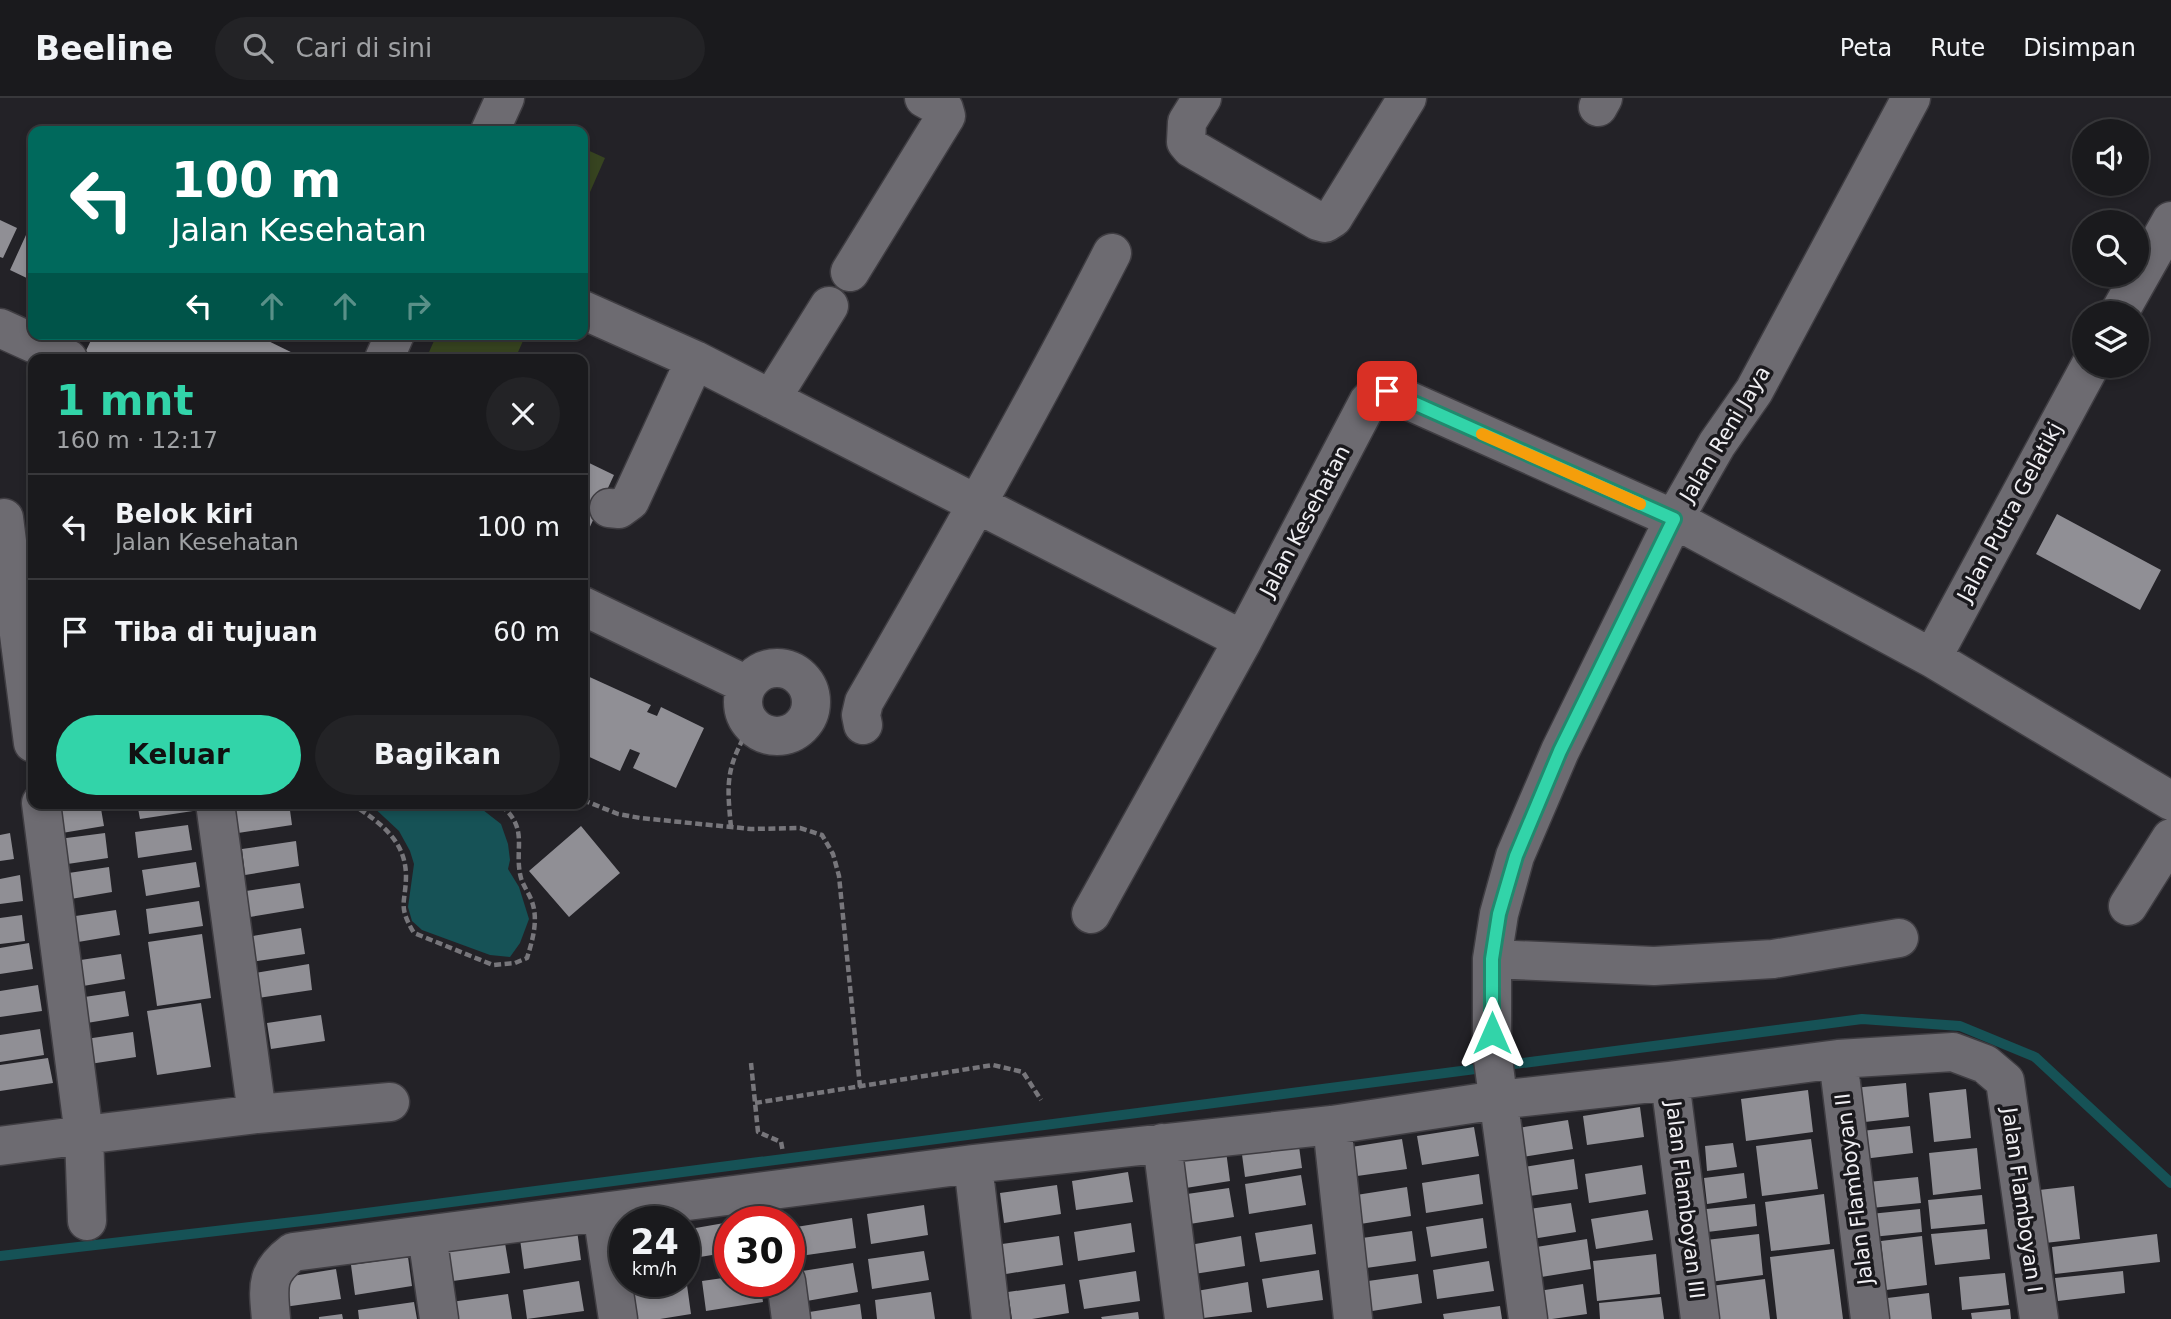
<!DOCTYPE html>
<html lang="id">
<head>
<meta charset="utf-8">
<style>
	body { margin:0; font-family:"DejaVu Sans",sans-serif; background:#232326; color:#f1f3f6; height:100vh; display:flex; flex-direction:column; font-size:26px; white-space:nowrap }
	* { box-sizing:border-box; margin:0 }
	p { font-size:23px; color:#9fa1a4 }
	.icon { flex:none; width:38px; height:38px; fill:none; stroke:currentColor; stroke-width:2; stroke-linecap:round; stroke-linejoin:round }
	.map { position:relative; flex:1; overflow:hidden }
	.details { position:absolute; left:28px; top:256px; width:560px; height:455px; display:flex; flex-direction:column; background:#1a1a1d; border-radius:14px; box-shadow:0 4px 10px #0003,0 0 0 2px #38383b }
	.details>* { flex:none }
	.hud { position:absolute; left:28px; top:28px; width:560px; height:214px; border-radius:14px; box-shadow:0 4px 10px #0003,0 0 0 2px #38383b; background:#00695c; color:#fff; overflow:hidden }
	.fabs { position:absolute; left:2072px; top:21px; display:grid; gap:14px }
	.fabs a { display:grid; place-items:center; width:77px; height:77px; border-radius:50%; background:#1a1a1d; box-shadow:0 4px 10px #0003,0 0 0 2px #38383b; font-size:35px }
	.speed { position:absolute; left:609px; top:1108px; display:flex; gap:14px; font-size:35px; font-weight:700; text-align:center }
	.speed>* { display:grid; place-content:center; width:91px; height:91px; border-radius:50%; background:#1a1a1d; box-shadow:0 4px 10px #0003,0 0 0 2px #38383b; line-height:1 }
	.speed small { font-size:18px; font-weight:400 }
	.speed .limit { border:10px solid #d22; background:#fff; color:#111 }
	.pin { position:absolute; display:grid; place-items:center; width:60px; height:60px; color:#fff; margin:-30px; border-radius:14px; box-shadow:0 4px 10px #0006 }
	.me { position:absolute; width:77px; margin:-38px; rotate:0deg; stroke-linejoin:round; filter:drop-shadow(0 0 5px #0008) }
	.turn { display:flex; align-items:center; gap:24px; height:147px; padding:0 28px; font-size:32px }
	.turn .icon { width:91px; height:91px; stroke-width:2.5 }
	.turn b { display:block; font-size:49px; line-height:60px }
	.lanes { display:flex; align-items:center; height:66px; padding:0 28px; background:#0003; justify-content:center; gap:35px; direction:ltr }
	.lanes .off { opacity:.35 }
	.round { display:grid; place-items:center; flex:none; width:74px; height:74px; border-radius:37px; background:#232326 }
	.head { display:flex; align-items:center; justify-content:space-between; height:119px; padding:0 28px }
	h1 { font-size:42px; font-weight:800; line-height:52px; color:#32d4a9 }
	.action { display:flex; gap:14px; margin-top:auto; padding:14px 28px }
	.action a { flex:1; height:80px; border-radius:42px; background:#32d4a9; color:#111; font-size:28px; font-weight:800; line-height:80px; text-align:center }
	.action a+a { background:#232326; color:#f1f3f6 }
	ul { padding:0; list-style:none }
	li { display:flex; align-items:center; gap:21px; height:105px; padding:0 28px; border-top:2px solid #38383b }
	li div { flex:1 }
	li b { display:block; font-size:26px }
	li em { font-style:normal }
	header { display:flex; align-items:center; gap:42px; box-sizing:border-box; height:98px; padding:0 35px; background:#1a1a1d; border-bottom:2px solid #38383b }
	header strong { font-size:33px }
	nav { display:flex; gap:38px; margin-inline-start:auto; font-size:24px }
	.search { width:490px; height:63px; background:#232326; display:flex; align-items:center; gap:18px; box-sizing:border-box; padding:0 24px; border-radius:38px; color:#9fa1a4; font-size:26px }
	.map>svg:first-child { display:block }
	.green { fill:#374420 }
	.water { fill:#165256 }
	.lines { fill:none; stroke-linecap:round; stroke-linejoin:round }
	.stream { stroke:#165256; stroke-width:10 }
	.building { fill:#908f95 }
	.minor-casing { stroke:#3f3d42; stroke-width:41 }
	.path { stroke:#77767b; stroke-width:4.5; stroke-dasharray:7 3.5; stroke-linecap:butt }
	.minor { stroke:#6d6b71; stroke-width:38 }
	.route-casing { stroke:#208a6e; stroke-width:18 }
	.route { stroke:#32d4a9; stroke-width:12 }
	.slow { stroke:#f59e0b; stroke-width:12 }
	.labels { text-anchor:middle; stroke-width:7; stroke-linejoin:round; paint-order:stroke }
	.street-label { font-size:21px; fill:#f0eff3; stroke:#1a191d }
</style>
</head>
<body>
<header>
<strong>Beeline</strong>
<div class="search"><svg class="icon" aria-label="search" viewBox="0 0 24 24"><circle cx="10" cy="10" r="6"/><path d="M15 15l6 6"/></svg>Cari di sini</div>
<nav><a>Peta</a><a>Rute</a><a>Disimpan</a></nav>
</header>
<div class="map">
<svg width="2171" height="1221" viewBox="0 0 2171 1221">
	<rect width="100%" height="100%" fill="#232227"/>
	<path class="green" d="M 583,50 L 605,60 L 583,110 Z
		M 437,236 L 526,236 L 515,261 L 426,261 Z"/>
	<path class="water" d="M 369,705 L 474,705 L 501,726 L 508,746 L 510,762 L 508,771 L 519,789 L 529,821 L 520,845 L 510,859 L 490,857 L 422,832 L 412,823 L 408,809 L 414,766 L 410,753 L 399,733 Z"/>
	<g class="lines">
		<path class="stream" d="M 0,1158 L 320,1121 L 1862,921 L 1960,928 L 2035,959 L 2171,1085"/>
	</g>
	<path class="building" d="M 0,122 L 17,130 L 3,160 L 0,159 Z
		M 26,137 L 33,140 L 33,183 L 10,172 Z
		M 94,236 L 254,236 L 299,258 L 297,261 L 82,261 Z
		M 583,362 L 614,377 L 588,433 L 583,431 Z
		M 2057,416 L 2161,472 L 2140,512 L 2036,456 Z
		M 33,430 L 33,456 L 18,459 L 14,433 Z
		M 583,576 L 651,607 L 647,614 L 657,618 L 661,609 L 704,630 L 676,690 L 633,670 L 640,655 L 630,651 L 620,673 L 583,656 Z
		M 83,705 L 100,705 L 104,728 L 50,737 L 46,711 Z
		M 137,705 L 192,705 L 193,713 L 140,721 Z
		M 264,705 L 289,705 L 292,727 L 238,735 L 234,710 Z
		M 188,727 L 192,752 L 138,760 L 135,734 Z
		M 581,728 L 620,775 L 569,819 L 529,773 Z
		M 10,735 L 14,761 L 0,763 L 0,737 Z
		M 105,735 L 108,760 L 54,768 L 51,742 Z
		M 296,743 L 299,768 L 245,777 L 242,751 Z
		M 196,764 L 200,789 L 146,798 L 142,772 Z
		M 109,769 L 112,794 L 59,803 L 55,777 Z
		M 20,777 L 23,803 L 0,806 L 0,781 Z
		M 300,785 L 304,810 L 250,819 L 246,793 Z
		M 199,803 L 203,828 L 149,836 L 146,811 Z
		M 116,812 L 120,837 L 66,846 L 62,820 Z
		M 22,817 L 25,843 L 0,846 L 0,820 Z
		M 301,830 L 305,856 L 251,864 L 247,839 Z
		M 202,836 L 211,900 L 157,908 L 148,844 Z
		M 29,845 L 33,871 L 0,876 L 0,850 Z
		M 121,856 L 125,881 L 71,890 L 67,864 Z
		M 309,866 L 312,892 L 258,900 L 255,875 Z
		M 38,887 L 42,913 L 0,919 L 0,893 Z
		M 125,893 L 129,918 L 75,927 L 71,901 Z
		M 201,905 L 211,969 L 157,977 L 147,913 Z
		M 321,917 L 325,943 L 271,951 L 267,925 Z
		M 40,931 L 44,957 L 0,964 L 0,937 Z
		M 133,934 L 136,959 L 83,967 L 79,942 Z
		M 48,960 L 53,985 L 0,993 L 0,967 Z
		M 1906,985 L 1909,1019 L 1856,1025 L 1853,990 Z
		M 1966,991 L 1971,1040 L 1934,1044 L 1929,995 Z
		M 1808,992 L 1813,1034 L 1746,1043 L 1741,1001 Z
		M 1640,1009 L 1644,1039 L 1587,1047 L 1583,1018 Z
		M 1568,1022 L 1573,1051 L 1516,1060 L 1511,1031 Z
		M 1910,1028 L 1913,1055 L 1863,1061 L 1861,1033 Z
		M 1474,1029 L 1479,1058 L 1422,1067 L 1417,1038 Z
		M 1298,1041 L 1302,1070 L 1245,1079 L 1241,1049 Z
		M 1402,1041 L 1407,1071 L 1350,1079 L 1345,1050 Z
		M 1811,1041 L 1818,1091 L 1762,1098 L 1756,1048 Z
		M 1733,1045 L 1737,1069 L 1707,1073 L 1705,1048 Z
		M 1977,1050 L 1981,1091 L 1933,1097 L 1929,1055 Z
		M 1226,1053 L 1230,1083 L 1173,1092 L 1169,1062 Z
		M 1574,1061 L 1578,1091 L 1522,1099 L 1517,1070 Z
		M 1642,1067 L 1646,1096 L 1589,1105 L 1585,1076 Z
		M 1128,1074 L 1133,1104 L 1076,1112 L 1072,1083 Z
		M 1744,1075 L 1747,1100 L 1707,1106 L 1704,1080 Z
		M 1479,1076 L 1483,1106 L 1426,1115 L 1422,1085 Z
		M 1301,1077 L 1306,1107 L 1249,1116 L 1245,1086 Z
		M 1918,1079 L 1921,1105 L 1871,1110 L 1868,1084 Z
		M 1057,1087 L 1061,1116 L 1004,1125 L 1000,1095 Z
		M 2074,1088 L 2080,1141 L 2045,1145 L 2039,1092 Z
		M 1407,1089 L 1411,1118 L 1354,1127 L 1350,1098 Z
		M 1229,1090 L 1234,1119 L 1177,1128 L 1173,1098 Z
		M 1824,1096 L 1830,1146 L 1771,1153 L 1765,1104 Z
		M 1982,1097 L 1985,1126 L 1931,1131 L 1928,1102 Z
		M 1571,1105 L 1576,1134 L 1519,1143 L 1515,1113 Z
		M 1755,1106 L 1757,1128 L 1699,1135 L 1697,1112 Z
		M 924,1107 L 928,1137 L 871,1146 L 867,1116 Z
		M 1920,1111 L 1922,1134 L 1872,1139 L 1870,1116 Z
		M 1648,1112 L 1653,1142 L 1596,1151 L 1591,1121 Z
		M 852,1120 L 856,1150 L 800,1158 L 796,1129 Z
		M 1483,1120 L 1487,1150 L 1431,1159 L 1426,1129 Z
		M 730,1124 L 730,1154 L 694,1160 L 690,1131 Z
		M 1131,1125 L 1135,1154 L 1078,1163 L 1074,1134 Z
		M 1312,1126 L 1316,1156 L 1260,1164 L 1255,1135 Z
		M 1987,1131 L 1990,1161 L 1935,1167 L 1931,1136 Z
		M 577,1132 L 581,1162 L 524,1171 L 520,1141 Z
		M 1412,1133 L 1416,1163 L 1359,1171 L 1355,1141 Z
		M 1759,1136 L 1763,1177 L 1702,1185 L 1697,1143 Z
		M 2157,1136 L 2160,1164 L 2055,1176 L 2052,1149 Z
		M 1059,1138 L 1063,1167 L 1006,1176 L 1002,1146 Z
		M 1241,1138 L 1245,1168 L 1188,1177 L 1184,1148 Z
		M 1922,1138 L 1927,1187 L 1886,1192 L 1881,1143 Z
		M 1587,1141 L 1591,1171 L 1535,1180 L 1530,1150 Z
		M 505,1145 L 510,1175 L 453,1183 L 448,1154 Z
		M 1834,1151 L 1843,1221 L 1777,1221 L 1770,1159 Z
		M 924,1153 L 929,1182 L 872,1191 L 868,1161 Z
		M 1656,1156 L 1660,1196 L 1597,1203 L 1593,1163 Z
		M 408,1159 L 412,1188 L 355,1197 L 351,1167 Z
		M 1489,1163 L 1494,1193 L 1437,1201 L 1433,1172 Z
		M 853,1165 L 858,1194 L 801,1204 L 796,1174 Z
		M 336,1171 L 341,1201 L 284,1209 L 280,1180 Z
		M 1319,1172 L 1323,1202 L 1267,1210 L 1262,1181 Z
		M 1136,1173 L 1140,1203 L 1084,1211 L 1079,1182 Z
		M 2123,1173 L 2125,1195 L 2058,1203 L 2055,1180 Z
		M 2005,1175 L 2009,1207 L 1962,1212 L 1959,1179 Z
		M 1418,1176 L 1422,1205 L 1366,1214 L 1361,1184 Z
		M 730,1179 L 730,1183 L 760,1183 L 763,1204 L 706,1213 L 702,1183 Z
		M 1765,1181 L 1770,1221 L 1706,1221 L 1703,1189 Z
		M 579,1183 L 584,1213 L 527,1221 L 523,1192 Z
		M 1248,1184 L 1252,1214 L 1195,1221 L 1191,1194 Z
		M 1065,1186 L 1069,1215 L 1032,1221 L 1012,1221 L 1008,1194 Z
		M 1583,1186 L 1587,1216 L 1552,1221 L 1530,1221 L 1526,1195 Z
		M 687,1187 L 691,1216 L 660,1221 L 634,1221 L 630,1196 Z
		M 931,1194 L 935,1221 L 877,1221 L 875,1202 Z
		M 1929,1195 L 1932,1221 L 1881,1221 L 1879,1201 Z
		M 508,1196 L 512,1221 L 454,1221 L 451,1204 Z
		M 1661,1199 L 1664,1221 L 1600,1221 L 1599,1205 Z
		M 414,1204 L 417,1221 L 359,1221 L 358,1212 Z
		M 860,1206 L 862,1221 L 804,1221 L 803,1215 Z
		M 1500,1208 L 1502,1221 L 1444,1221 L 1443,1216 Z
		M 2010,1211 L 2011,1221 L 1972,1221 L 1971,1215 Z
		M 1138,1214 L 1139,1221 L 1102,1221 L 1101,1219 Z
		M 342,1216 L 343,1221 L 319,1221 L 319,1219 Z"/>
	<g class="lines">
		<g class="minor-casing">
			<path id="minor" d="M 1202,0 L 1187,24 L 1186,44 L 1191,50 L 1318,123 L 1325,125 L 1333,120 L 1407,0
				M 1598,9 L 1603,0
				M 490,33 L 505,0
				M 850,174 L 946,18 L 944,11 L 924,0
				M 583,212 L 695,262 L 1243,542
				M 2119,215 L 2171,123
				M 0,230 L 68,261
				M 384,261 L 395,236
				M 771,301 L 829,208
				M 609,410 L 619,411 L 630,403 L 695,262
				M 4,420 L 33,645
				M 583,508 L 747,587
				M 1932,560 L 2090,268
				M743 604a34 34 0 1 1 68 0a34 34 0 1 1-68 0Z
				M 863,627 L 861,617 L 864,604 C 950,456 1034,307 1112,155
				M 41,705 L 84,1037 L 257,1016 L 390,1004
				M 215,705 L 257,1016
				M 2128,808 L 2171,740
				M 1091,816 L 1243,542 L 1368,304 L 1376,296 L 1387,293 L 1674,421 L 1932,560 L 2171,703
				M 1492,861 L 1654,868 L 1773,861 L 1899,840
				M 1838,961 L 1870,1221
				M 1670,983 L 1700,1221
				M 1332,1027 L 1353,1221
				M 1162,1045 L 1184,1221
				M 0,1048 L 84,1037 L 87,1123
				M 973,1066 L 991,1221
				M 602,1114 L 618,1221
				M 427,1137 L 439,1221
				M 786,1183 L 791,1221
				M 271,1221 C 268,1188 265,1175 293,1154 L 973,1066 L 1332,1027 L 1498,1002 L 1670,983 L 1838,961 L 1953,954 L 1985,966 L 2005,983 L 2039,1221
				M 1528,1221 L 1492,954 L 1492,861 L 1499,816 L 1515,758 L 1560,653 L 1674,421 L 1717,346 L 1754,293 L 1911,0"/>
		</g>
		<path class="path" d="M 583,702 L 618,716 L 640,720 L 751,731 L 800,730 L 822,737 L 833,756 L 839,778 L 860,989
			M 351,705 C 378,724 405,740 406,777 C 406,805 397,807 414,835 L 493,867 L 515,865 L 527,860 C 533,841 539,820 531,801 C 528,794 523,787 521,780 C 513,750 531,730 498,705
			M 731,729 C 726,680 727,669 751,626
			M 751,965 L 758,1034 L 781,1044 L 783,1054
			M 755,1005 L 993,967 L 1023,974 L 1041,1002"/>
		<use href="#minor" class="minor"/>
	</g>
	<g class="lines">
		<g class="route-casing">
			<path id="route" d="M 1387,293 L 1674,421 L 1560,653 L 1516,758 L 1499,816 L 1492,861 L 1492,935"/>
		</g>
		<use href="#route" class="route"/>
		<path class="slow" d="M 1482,336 L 1640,406"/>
	</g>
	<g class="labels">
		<g class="street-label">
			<text transform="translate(1725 336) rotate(-59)" y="7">Jalan Reni Jaya</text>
			<text transform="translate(2010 414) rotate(-62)" y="7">Jalan Putra Gelatikj</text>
			<text transform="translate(1305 423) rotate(-62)" y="7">Jalan Kesehatan</text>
			<text transform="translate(1854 1091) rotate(-97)" y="7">Jalan Flamboyan II</text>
			<text transform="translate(1685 1102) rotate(83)" y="7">Jalan Flamboyan III</text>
			<text transform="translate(2022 1102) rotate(82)" y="7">Jalan Flamboyan I</text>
		</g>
	</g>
</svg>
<div class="fabs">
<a><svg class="icon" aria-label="sound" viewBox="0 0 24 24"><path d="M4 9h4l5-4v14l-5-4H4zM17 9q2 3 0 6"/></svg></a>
<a><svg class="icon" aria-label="search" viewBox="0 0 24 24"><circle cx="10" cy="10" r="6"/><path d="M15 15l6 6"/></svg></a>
<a><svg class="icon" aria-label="layers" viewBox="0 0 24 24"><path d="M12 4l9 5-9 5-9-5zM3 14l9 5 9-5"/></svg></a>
</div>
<div class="speed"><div>24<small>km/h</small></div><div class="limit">30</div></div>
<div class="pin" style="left:1387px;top:293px;background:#d93025"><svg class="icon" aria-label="arrive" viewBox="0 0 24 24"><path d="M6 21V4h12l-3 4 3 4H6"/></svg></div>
<svg class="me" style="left:1492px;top:935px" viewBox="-20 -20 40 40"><path d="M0-17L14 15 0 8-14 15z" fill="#32d4a9" stroke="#fff" stroke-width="4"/></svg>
<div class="hud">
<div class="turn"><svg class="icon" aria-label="left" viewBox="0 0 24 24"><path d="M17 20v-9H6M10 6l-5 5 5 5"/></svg><div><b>100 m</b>Jalan Kesehatan</div></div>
<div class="lanes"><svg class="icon" aria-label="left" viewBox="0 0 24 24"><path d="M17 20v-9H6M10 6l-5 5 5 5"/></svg><svg class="icon off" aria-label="ahead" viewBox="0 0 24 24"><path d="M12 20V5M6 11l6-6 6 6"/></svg><svg class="icon off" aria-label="ahead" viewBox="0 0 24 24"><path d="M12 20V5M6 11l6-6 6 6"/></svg><svg class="icon off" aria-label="right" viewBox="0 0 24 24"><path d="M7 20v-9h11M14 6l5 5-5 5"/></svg></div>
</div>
<section class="details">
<div class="head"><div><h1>1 mnt</h1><p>160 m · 12:17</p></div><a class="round"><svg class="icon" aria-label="close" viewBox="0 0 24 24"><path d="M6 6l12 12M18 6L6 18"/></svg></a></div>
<ul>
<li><svg class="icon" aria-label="left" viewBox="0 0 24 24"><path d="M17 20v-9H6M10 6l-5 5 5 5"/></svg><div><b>Belok kiri</b><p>Jalan Kesehatan</p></div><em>100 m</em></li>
<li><svg class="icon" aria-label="arrive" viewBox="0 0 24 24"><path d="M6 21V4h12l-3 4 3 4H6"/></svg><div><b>Tiba di tujuan</b></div><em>60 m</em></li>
</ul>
<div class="action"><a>Keluar</a><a>Bagikan</a></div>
</section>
</div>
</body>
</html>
